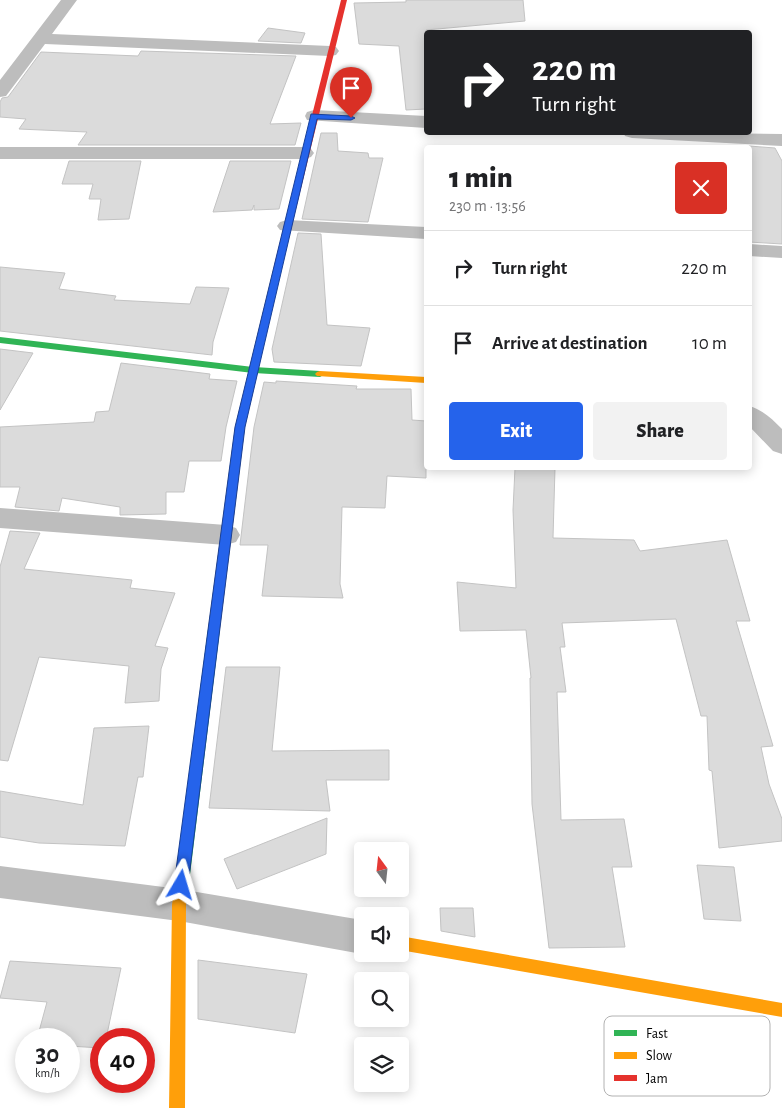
<!DOCTYPE html>
<html lang="en">
<head>
<meta charset="utf-8">
<style>
	body { margin:0; font-family:"Alegreya Sans",sans-serif; background:#f2f2f2; color:#202124; height:100vh; display:flex; flex-direction:column; font-size:19px; white-space:nowrap }
	* { box-sizing:border-box; margin:0 }
	p { font-size:16px; color:#757577 }
	.icon { flex:none; width:28px; height:28px; fill:none; stroke:currentColor; stroke-width:2; stroke-linecap:round; stroke-linejoin:round }
	.map { position:relative; flex:1; overflow:hidden }
	.drawer { position:absolute; left:424px; top:145px; width:328px; height:325px; display:flex; flex-direction:column; background:#fff; border-radius:5px; box-shadow:0 2px 12px #0003 }
	.drawer>* { flex:none }
	.top-card { position:absolute; left:424px; top:30px; width:328px; height:105px; border-radius:5px; box-shadow:0 2px 12px #0003; background:#202124; color:#fff; overflow:hidden }
	.needle { width:32px; rotate:345deg }
	.controls { position:absolute; left:354px; top:842px; display:grid; gap:10px }
	.controls a { display:grid; place-items:center; width:55px; height:55px; border-radius:5px; background:#fff; box-shadow:0 2px 12px #0003; font-size:25px }
	.speed { position:absolute; left:15px; top:1028px; display:flex; gap:10px; font-size:25px; font-weight:700; text-align:center }
	.speed>* { display:grid; place-content:center; width:65px; height:65px; border-radius:50%; background:#fff; box-shadow:0 2px 12px #0003; line-height:1 }
	.speed small { font-size:12px; font-weight:400 }
	.speed .limit { border:8px solid #d22; background:#fff; color:#111 }
	.pin { position:absolute; display:grid; place-items:center; width:42px; height:42px; color:#fff; margin:-51px -21px; border-radius:50% 50% 50% 0; rotate:-45deg; box-shadow:0 0 5px #0007 }
	.pin .icon { rotate:45deg }
	.me { position:absolute; width:55px; margin:-28px; rotate:7deg; stroke-linejoin:round; filter:drop-shadow(0 0 4px #0008) }
	.turn { display:flex; align-items:center; gap:18px; height:105px; padding:0 25px; font-size:22px }
	.turn .icon { width:65px; height:65px; stroke-width:2.5 }
	.turn b { display:block; font-size:35px; line-height:42px }
	.round { display:grid; place-items:center; flex:none; width:52px; height:52px; border-radius:5px; background:#f2f2f2 }
	.headline { display:flex; align-items:center; justify-content:space-between; height:85px; padding:0 25px }
	h1 { font-size:30px; font-weight:800; line-height:38px }
	.primary-button { display:flex; gap:10px; margin-top:auto; padding:10px 25px }
	.primary-button a { flex:1; height:58px; border-radius:5px; background:#2563eb; color:#fff; font-size:20px; font-weight:800; line-height:58px; text-align:center }
	.primary-button a+a { background:#f2f2f2; color:#202124 }
	ul { padding:0; list-style:none }
	li { display:flex; align-items:center; gap:15px; height:75px; padding:0 25px; border-top:1px solid #e0e0e0 }
	li div { flex:1 }
	li b { display:block; font-size:19px }
	li em { font-style:normal }
	.map>svg:first-child { display:block }
	.building { fill:#dbdbdb; stroke:#c3c3c3 }
	.lines { fill:none; stroke-linecap:round; stroke-linejoin:round }
	.street { fill:#bdbdbd; fill-rule:evenodd }
	.fast { fill:#30b455; fill-rule:evenodd }
	.slow { fill:#ff9f0a; fill-rule:evenodd }
	.jam { fill:#e5322d; fill-rule:evenodd }
	.route { fill:#2563eb; stroke:#184099 }
	.key { fill:#fff; stroke:#b2b2b2; stroke-width:1 }
	.key-label { font-size:14px; fill:#000 }
</style>
</head>
<body>
<div class="map">
<svg width="782" height="1108" viewBox="0 0 782 1108">
	<rect width="100%" height="100%" fill="#fff"/>
	<path class="building" d="M 406,0 L 523,0 L 525,21 L 426,30 L 426,109 L 406,110 L 399,46 L 359,44 L 354,3 L 406,2 Z
		M 268,28 L 305,33 L 301,43 L 258,41 Z
		M 141,51 L 296,56 L 270,124 L 301,123 L 295,145 L 78,145 L 87,132 L 19,129 L 26,119 L 0,117 L 0,102 L 2,98 L 8,97 L 41,52 L 138,56 Z
		M 321,133 L 337,133 L 338,151 L 368,153 L 369,158 L 383,158 L 368,222 L 302,219 Z
		M 749,146 L 775,148 L 782,161 L 782,244 L 749,242 Z
		M 69,161 L 141,161 L 129,219 L 98,220 L 101,199 L 89,199 L 93,184 L 62,184 Z
		M 230,161 L 291,161 L 279,209 L 254,210 L 254,205 L 252,210 L 213,212 Z
		M 298,233 L 321,234 L 327,325 L 370,328 L 361,366 L 274,362 L 272,349 Z
		M 0,267 L 65,273 L 59,289 L 116,296 L 114,300 L 190,304 L 196,287 L 229,288 L 213,342 L 212,355 L 0,331 Z
		M 0,349 L 33,353 L 0,410 Z
		M 121,363 L 210,374 L 209,379 L 237,381 L 226,427 L 221,461 L 189,461 L 184,492 L 166,492 L 166,514 L 120,515 L 120,507 L 62,498 L 59,511 L 15,507 L 20,487 L 0,487 L 0,427 L 94,422 L 96,412 L 109,411 Z
		M 276,381 L 357,386 L 356,389 L 411,389 L 412,420 L 426,421 L 426,478 L 387,476 L 385,508 L 342,507 L 340,584 L 343,598 L 262,596 L 268,545 L 240,545 L 254,427 L 264,382 L 276,383 Z
		M 515,468 L 555,468 L 553,538 L 634,540 L 640,551 L 727,540 L 750,621 L 736,621 L 773,746 L 761,747 L 769,784 L 782,819 L 782,841 L 719,848 L 712,771 L 709,770 L 707,716 L 701,716 L 676,619 L 562,623 L 565,647 L 560,647 L 566,692 L 557,692 L 561,820 L 624,819 L 632,867 L 612,867 L 625,947 L 549,948 L 532,804 L 530,678 L 531,678 L 526,630 L 460,631 L 457,582 L 516,588 L 513,510 Z
		M 10,531 L 40,533 L 24,569 L 132,580 L 130,588 L 175,593 L 155,646 L 168,648 L 161,669 L 159,701 L 125,703 L 129,666 L 39,657 L 8,761 L 0,760 L 0,567 Z
		M 226,667 L 280,667 L 272,751 L 389,750 L 389,780 L 326,780 L 330,811 L 209,808 Z
		M 149,726 L 143,777 L 138,777 L 125,846 L 39,843 L 0,837 L 0,791 L 83,805 L 94,728 Z
		M 327,818 L 326,854 L 237,889 L 224,859 Z
		M 697,865 L 734,867 L 741,921 L 704,919 Z
		M 440,908 L 473,908 L 475,937 L 441,931 Z
		M 198,960 L 307,974 L 295,1033 L 198,1019 Z
		M 10,961 L 121,968 L 106,1039 L 101,1039 L 101,1048 L 69,1046 L 69,1039 L 37,1039 L 47,1002 L 0,998 Z"/>
	<g class="lines">
		<path class="street" d="M 61,0 L 77,0 L 52,34 L 330,46 L 336,47 L 339,51 L 336,55 L 330,56 L 45,44 L 6,96 L 0,97 L 0,80 Z
			M 314,110 L 426,116 L 426,128 L 307,120 L 305,116 L 307,112 Z
			M 623,132 L 782,134 L 782,146 L 632,138 L 625,136 Z
			M 0,147 L 304,147 L 311,149 L 314,153 L 311,157 L 304,159 L 0,159 Z
			M 287,220 L 426,227 L 426,239 L 280,230 L 277,226 L 280,222 Z
			M 749,244 L 782,246 L 782,258 L 749,256 Z
			M 749,406 C 763,410 772,419 782,429 L 782,454 L 773,451 L 749,426 Z
			M 0,508 L 226,525 L 236,528 L 240,535 L 236,542 L 226,545 L 0,528 Z
			M 0,866 L 179,889 L 362,920 L 362,954 L 179,921 L 0,898 Z"/>
		<path class="fast" d="M 0,337 L 253,367 L 320,371 L 325,374 L 320,377 L 253,373 L 0,343 Z
			M 214,624 L 218,626 L 220,629 L 190,875 L 188,880 L 183,881 L 178,880 L 176,875 L 208,629 L 210,626 Z"/>
		<path class="slow" d="M 278,263 L 282,266 L 245,427 L 220,629 L 218,632 L 210,632 L 208,629 L 235,427 L 274,266 Z
			M 320,371 L 426,377 L 426,383 L 317,376 L 315,374 L 317,372 Z
			M 183,869 L 188,870 L 190,875 L 186,905 L 185,1108 L 169,1108 L 172,905 L 176,875 L 178,870 Z
			M 400,936 L 782,1003 L 782,1017 L 400,950 Z"/>
		<path class="jam" d="M 341,0 L 347,0 L 282,266 L 278,269 L 274,266 Z"/>
	</g>
	<path class="route" d="M 311,114 L 351,116 L 355,118 L 351,120 L 317,119 L 245,427 L 188,885 L 186,890 L 181,892 L 176,890 L 174,885 L 235,427 Z"/>
	<rect x="604" y="1016" width="166" height="80" rx="8" class="key"/>
	<rect x="614" y="1030" width="23" height="6" fill="#30b455"/>
	<rect x="614" y="1052" width="23" height="7" fill="#ff9f0a"/>
	<rect x="614" y="1075" width="23" height="6" fill="#e5322d"/>
	<g class="key-label">
		<text x="646" y="1038">Fast</text>
		<text x="646" y="1060">Slow</text>
		<text x="646" y="1083">Jam</text>
	</g>
</svg>
<div class="controls">
<a><svg class="needle" viewBox="-14 -14 28 28"><path d="M0-13l5 13h-10z" fill="#e53935"/><path d="M0 13l5-13h-10z" fill="#757577"/></svg></a>
<a><svg class="icon" aria-label="sound" viewBox="0 0 24 24"><path d="M4 9h4l5-4v14l-5-4H4zM17 9q2 3 0 6"/></svg></a>
<a><svg class="icon" aria-label="search" viewBox="0 0 24 24"><circle cx="10" cy="10" r="6"/><path d="M15 15l6 6"/></svg></a>
<a><svg class="icon" aria-label="layers" viewBox="0 0 24 24"><path d="M12 4l9 5-9 5-9-5zM3 14l9 5 9-5"/></svg></a>
</div>
<div class="speed"><div>30<small>km/h</small></div><div class="limit">40</div></div>
<div class="pin" style="left:351px;top:118px;background:#d93025"><svg class="icon" aria-label="arrive" viewBox="0 0 24 24"><path d="M6 21V4h12l-3 4 3 4H6"/></svg></div>
<svg class="me" style="left:181px;top:885px" viewBox="-20 -20 40 40"><path d="M0-17L14 15 0 8-14 15z" fill="#2563eb" stroke="#fff" stroke-width="4"/></svg>
<div class="top-card">
<div class="turn"><svg class="icon" aria-label="right" viewBox="0 0 24 24"><path d="M7 20v-9h11M14 6l5 5-5 5"/></svg><div><b>220 m</b>Turn right</div></div>
</div>
<section class="drawer">
<div class="headline"><div><h1>1 min</h1><p>230 m · 13:56</p></div><a class="round" style="background:#d93025;color:#fff"><svg class="icon" aria-label="close" viewBox="0 0 24 24"><path d="M6 6l12 12M18 6L6 18"/></svg></a></div>
<ul>
<li><svg class="icon" aria-label="right" viewBox="0 0 24 24"><path d="M7 20v-9h11M14 6l5 5-5 5"/></svg><div><b>Turn right</b></div><em>220 m</em></li>
<li><svg class="icon" aria-label="arrive" viewBox="0 0 24 24"><path d="M6 21V4h12l-3 4 3 4H6"/></svg><div><b>Arrive at destination</b></div><em>10 m</em></li>
</ul>
<div class="primary-button"><a>Exit</a><a>Share</a></div>
</section>
</div>
</body>
</html>
